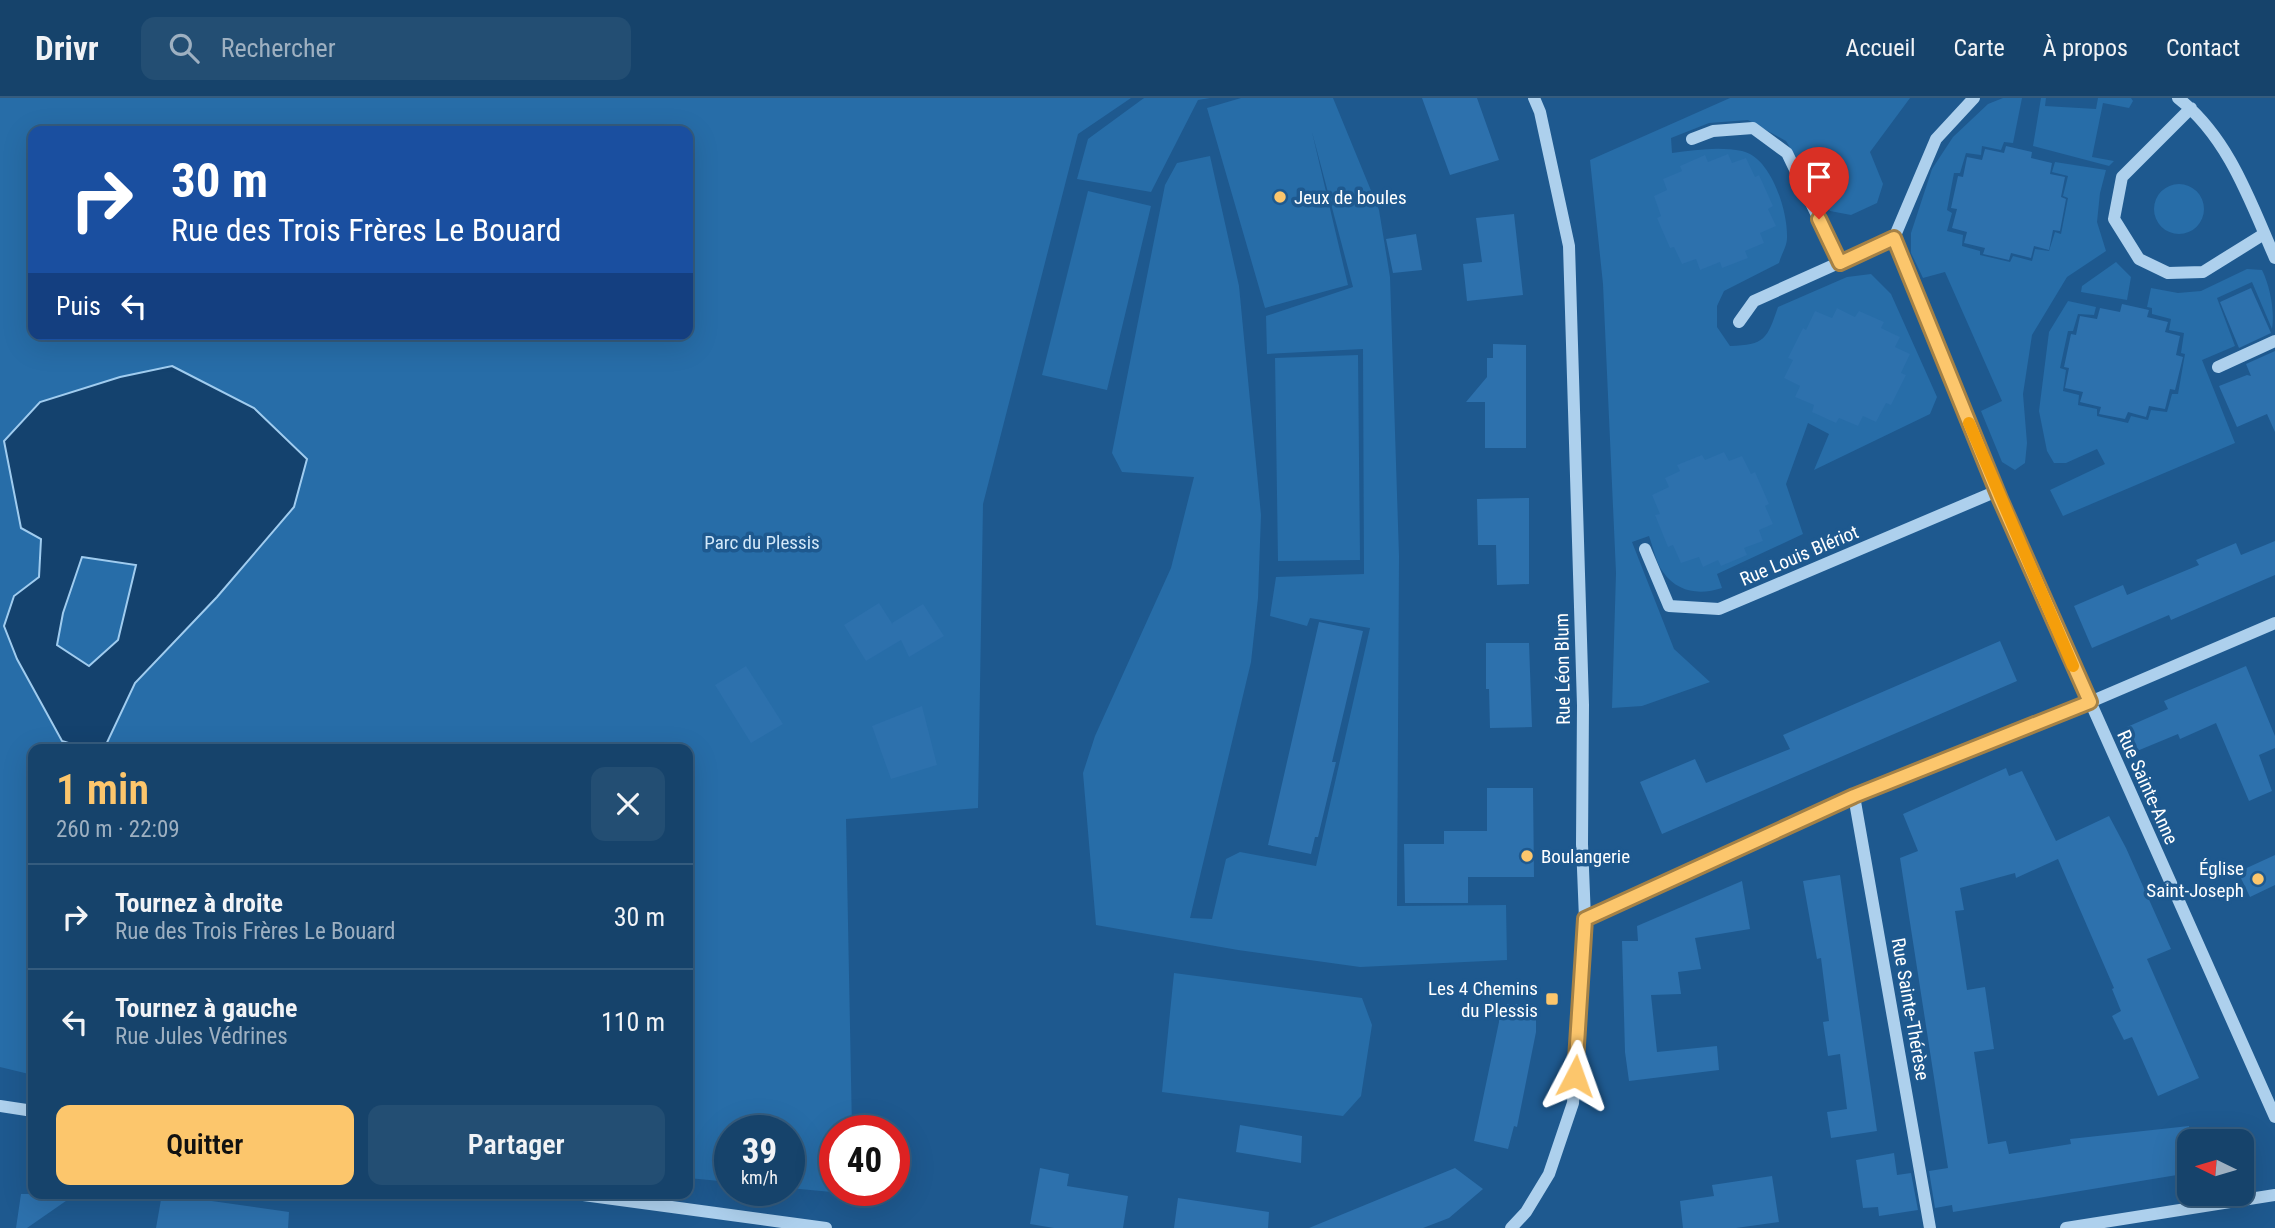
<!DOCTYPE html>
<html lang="fr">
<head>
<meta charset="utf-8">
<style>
	body { margin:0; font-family:"Roboto Condensed",sans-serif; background:#234e73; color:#f1f3f6; height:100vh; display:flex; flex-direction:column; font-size:26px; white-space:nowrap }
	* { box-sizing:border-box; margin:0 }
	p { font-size:23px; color:#9eb0c1 }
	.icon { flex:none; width:38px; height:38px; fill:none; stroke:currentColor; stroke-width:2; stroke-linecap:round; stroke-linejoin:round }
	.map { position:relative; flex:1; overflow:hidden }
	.side { position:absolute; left:28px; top:646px; width:665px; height:455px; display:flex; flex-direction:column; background:#16436b; border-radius:14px; box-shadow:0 7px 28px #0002,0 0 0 2px #355c7e }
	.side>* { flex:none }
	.guide { position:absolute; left:28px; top:28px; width:665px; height:214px; border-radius:14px; box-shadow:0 7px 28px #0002,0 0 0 2px #355c7e; background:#1a4fa0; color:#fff; overflow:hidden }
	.needle { width:46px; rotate:275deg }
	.controls { position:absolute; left:2177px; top:1031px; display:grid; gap:14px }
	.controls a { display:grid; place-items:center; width:77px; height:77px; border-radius:14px; background:#16436b; box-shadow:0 7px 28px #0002,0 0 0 2px #355c7e; font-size:35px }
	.speed { position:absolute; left:714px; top:1017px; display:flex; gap:14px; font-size:35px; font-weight:700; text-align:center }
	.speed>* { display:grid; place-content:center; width:91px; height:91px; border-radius:50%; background:#16436b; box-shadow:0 7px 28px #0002,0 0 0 2px #355c7e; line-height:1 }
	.speed small { font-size:18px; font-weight:400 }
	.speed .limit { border:10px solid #d22; background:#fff; color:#111 }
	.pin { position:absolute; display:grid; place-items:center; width:60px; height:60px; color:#fff; margin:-72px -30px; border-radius:50% 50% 50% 0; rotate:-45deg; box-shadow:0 0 7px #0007 }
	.pin .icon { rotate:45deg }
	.me { position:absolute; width:77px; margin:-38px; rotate:4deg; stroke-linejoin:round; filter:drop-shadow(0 0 5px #0008) }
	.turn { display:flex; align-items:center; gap:24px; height:147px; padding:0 28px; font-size:32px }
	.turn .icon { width:91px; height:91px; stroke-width:2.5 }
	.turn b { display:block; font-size:49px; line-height:60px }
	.then { display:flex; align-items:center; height:66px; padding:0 28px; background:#0003; gap:14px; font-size:26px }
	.round { display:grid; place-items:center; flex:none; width:74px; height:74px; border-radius:14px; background:#234e73 }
	.headline { display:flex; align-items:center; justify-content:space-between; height:119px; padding:0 28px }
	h1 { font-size:42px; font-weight:600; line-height:52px; color:#fcc66c }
	.cta { display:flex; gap:14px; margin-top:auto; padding:14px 28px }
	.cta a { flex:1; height:80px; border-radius:14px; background:#fcc66c; color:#111; font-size:28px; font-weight:600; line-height:80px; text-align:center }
	.cta a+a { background:#234e73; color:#f1f3f6 }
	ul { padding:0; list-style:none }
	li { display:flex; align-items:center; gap:21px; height:105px; padding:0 28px; border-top:2px solid #355c7e }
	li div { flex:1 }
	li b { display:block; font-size:26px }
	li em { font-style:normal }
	header { display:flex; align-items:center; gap:42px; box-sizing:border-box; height:98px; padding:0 35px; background:#16436b; border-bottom:2px solid #355c7e }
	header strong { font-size:33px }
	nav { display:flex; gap:38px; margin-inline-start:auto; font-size:24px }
	.search { width:490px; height:63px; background:#234e73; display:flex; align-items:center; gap:18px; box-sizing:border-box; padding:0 24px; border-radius:14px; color:#9eb0c1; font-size:26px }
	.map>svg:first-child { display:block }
	.green { fill:#276da8; fill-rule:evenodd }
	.water { fill:#14426e; stroke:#a0ccef; stroke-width:2; fill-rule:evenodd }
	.building { fill:#2d71ad }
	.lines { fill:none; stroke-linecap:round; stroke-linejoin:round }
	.minor { stroke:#add0ed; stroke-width:12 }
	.route-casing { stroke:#a48146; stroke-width:18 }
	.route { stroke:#fcc66c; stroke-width:12 }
	.slow { stroke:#f59e0b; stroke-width:12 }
	.poi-dot { fill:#fcc66c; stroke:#1e598f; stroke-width:2.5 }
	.labels { text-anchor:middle; stroke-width:7; stroke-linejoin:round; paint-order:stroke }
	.poi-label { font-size:19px; fill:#fff; stroke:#1e598f; text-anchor:start }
	.park-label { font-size:19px; fill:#d2e8f9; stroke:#1e598f }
	.street-label { font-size:19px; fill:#fff; stroke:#1e598f }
</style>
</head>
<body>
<header>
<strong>Drivr</strong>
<div class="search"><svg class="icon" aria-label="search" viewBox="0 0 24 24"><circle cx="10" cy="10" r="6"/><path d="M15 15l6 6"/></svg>Rechercher</div>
<nav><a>Accueil</a><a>Carte</a><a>À propos</a><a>Contact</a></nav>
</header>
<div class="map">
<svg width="2275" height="1130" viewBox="0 0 2275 1130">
	<rect width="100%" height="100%" fill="#1e598f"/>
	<path class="green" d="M 0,0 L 1131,0 L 1078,36 L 983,406 L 978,710 L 846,721 L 852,1032 L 835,1032 L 835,1092 L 853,1092 L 853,1096 L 789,1090 L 789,1032 L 730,1032 L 730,1084 L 688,1080 L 688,651 L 33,651 L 33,977 L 0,969 ZM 33,33 L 688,33 L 688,236 L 33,236 Z
		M 1144,0 L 1210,0 L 1198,2 L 1151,94 L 1077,81 L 1088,41 Z
		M 1241,0 L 1333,0 L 1379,112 L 1390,179 L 1399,458 L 1397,808 L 1506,807 L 1507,862 L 1360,869 L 1238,852 L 1096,827 L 1083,675 L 1095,638 L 1171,470 L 1194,379 L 1122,374 L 1112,355 L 1165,87 L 1177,65 L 1210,58 L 1239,188 L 1261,417 L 1258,500 L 1251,564 L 1190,820 L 1212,821 L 1226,761 L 1240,754 L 1316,768 L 1370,530 L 1310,520 L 1307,528 L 1270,518 L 1276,479 L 1364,476 L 1363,251 L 1267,256 L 1266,218 L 1353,189 L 1312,34 L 1348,187 L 1265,210 L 1207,10 Z
		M 1730,0 L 1910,0 L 1870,54 L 1883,86 L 1877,105 L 1851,117 L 1830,113 L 1786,43 L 1748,22 L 1709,25 L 1671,40 L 1672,55 C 1694,52 1719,48 1742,53 C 1771,59 1788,113 1787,140 C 1787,148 1781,157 1779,165 L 1724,193 L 1717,208 L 1717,229 L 1730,248 C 1765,247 1767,241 1778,209 L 1847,179 L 1871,176 L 1891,196 L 1937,299 L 1930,316 L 1814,372 L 1829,336 L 1808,325 L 1786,386 L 1803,436 L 1717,476 L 1722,490 C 1700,497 1678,495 1663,474 C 1656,465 1653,449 1649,438 L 1632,444 L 1674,551 L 1710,584 L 1642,608 L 1612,610 L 1616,475 L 1603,186 L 1590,62 Z
		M 2003,0 L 2022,0 L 2013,45 L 2004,44 L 2001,52 L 1982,48 L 1981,57 L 1966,55 L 1960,75 L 1954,75 L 1947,112 L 1952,115 L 1947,133 L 1963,137 L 1962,148 L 1980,153 L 1980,157 L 2010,164 L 2013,158 L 2032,163 L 2035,151 L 2049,153 L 2055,134 L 2061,136 L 2068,100 L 2063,98 L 2068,78 L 2052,74 L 2055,64 L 2106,72 L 2100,95 L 2097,124 L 2106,153 L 2067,179 L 2032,237 L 2023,296 L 2027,345 L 2025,365 L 2015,372 L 2002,364 L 1981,313 L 2002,303 L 1945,174 L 1923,180 L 1911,155 L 1911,135 L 1932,71 L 1953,39 L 1988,6 Z
		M 2041,0 L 2046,0 L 2045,8 L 2096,11 L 2098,0 L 2131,0 L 2133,3 L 2129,10 L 2103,5 L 2092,59 L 2114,63 L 2109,68 L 2033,48 Z
		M2154 111a25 25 0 1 1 50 0a25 25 0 1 1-50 0Z
		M 1088,93 L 1151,108 L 1107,292 L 1042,277 Z
		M 2116,164 L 2131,179 L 2127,202 L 2081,194 L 2082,188 Z
		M 2247,171 L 2262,172 C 2270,188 2275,214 2272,231 L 2252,184 L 2217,200 L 2235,248 L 2202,262 L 2235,345 L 2063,418 L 2050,392 L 2105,366 L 2097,351 L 2066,365 L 2054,365 L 2047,353 L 2039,313 L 2049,234 L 2068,203 L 2096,209 L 2094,217 L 2078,216 L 2073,233 L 2068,233 L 2060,270 L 2066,272 L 2063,293 L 2079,297 L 2078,307 L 2097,311 L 2097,318 L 2128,325 L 2131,318 L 2148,322 L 2151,312 L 2167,314 L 2172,296 L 2178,296 L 2185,256 L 2181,255 L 2184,235 L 2169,232 L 2171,221 L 2152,216 L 2152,210 L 2147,209 L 2151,190 L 2178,195 L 2201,193 Z
		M 1358,257 L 1360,462 L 1278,463 L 1275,260 Z
		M 1174,875 L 1362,900 L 1372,927 L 1361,998 L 1343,1018 L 1162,994 Z"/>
	<path class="water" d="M 172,268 L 254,310 L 307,361 L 294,409 L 217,499 L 135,585 L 104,651 L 88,651 L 62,643 L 17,561 L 4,528 L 14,498 L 39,479 L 41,441 L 21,430 L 4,343 L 40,304 L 120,279 ZM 82,459 L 136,467 L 118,542 L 89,568 L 57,547 L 63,515 Z"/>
	<path class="building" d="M 1422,0 L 1477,0 L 1499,62 L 1450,77 Z
		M 2006,48 L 2032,54 L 2031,60 L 2052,65 L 2050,76 L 2065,79 L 2061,99 L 2066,101 L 2060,133 L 2053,132 L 2049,152 L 2034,148 L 2031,160 L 2011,155 L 2009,162 L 1983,156 L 1985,150 L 1964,145 L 1967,134 L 1952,130 L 1957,111 L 1951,110 L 1958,78 L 1963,79 L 1967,59 L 1982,62 L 1985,51 L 2004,55 Z
		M 1728,56 L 1732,65 L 1746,60 L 1755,79 L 1759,77 L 1773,108 L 1768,111 L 1776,128 L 1760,135 L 1764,145 L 1745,153 L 1748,160 L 1722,170 L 1720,164 L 1700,172 L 1696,161 L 1682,166 L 1674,149 L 1670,150 L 1657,120 L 1661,118 L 1654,98 L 1667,92 L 1663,81 L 1682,73 L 1680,68 L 1705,57 L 1708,64 Z
		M 1514,116 L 1523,197 L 1467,203 L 1463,166 L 1482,164 L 1476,120 Z
		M 1416,136 L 1422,172 L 1393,175 L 1386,141 Z
		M 2251,190 L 2271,235 L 2239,250 L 2220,204 Z
		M 2122,206 L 2149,212 L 2147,219 L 2168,224 L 2165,234 L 2180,238 L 2176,257 L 2183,259 L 2175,292 L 2170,291 L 2165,311 L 2149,308 L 2146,319 L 2128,314 L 2125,321 L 2099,316 L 2101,309 L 2080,304 L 2083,294 L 2065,290 L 2069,270 L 2064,269 L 2071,236 L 2076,237 L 2080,218 L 2097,221 L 2100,210 L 2120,214 Z
		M 1837,210 L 1855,219 L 1859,213 L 1884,224 L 1881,230 L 1900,239 L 1895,249 L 1910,256 L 1901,275 L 1906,277 L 1891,307 L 1886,305 L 1876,324 L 1863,318 L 1858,328 L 1839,320 L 1836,325 L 1812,314 L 1814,307 L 1795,299 L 1800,288 L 1784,280 L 1793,262 L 1788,260 L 1803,230 L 1806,232 L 1815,213 L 1832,220 Z
		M 1493,246 L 1526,247 L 1526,350 L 1485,350 L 1485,304 L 1466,304 L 1487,279 L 1487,260 L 1493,260 Z
		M 2275,253 L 2275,334 L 2267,316 L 2237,329 L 2219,288 L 2247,277 L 2251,278 L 2246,266 Z
		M 1724,354 L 1729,363 L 1742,358 L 1751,376 L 1755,374 L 1769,406 L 1765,408 L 1773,426 L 1759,432 L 1763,443 L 1744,450 L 1747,457 L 1721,468 L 1718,462 L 1703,469 L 1699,459 L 1681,465 L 1673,447 L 1668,449 L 1655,417 L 1660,416 L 1652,397 L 1669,389 L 1665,380 L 1680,373 L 1677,367 L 1702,357 L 1705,362 Z
		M 1529,400 L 1529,486 L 1497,487 L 1496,447 L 1478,447 L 1477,401 Z
		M 2275,443 L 2275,477 L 2171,522 L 2169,517 L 2092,550 L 2074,508 L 2123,487 L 2127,497 L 2199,467 L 2196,462 L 2236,445 L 2241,457 Z
		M 879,505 L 893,527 L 892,525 L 923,506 L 944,538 L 909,559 L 901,542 L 866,563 L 844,527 Z
		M 1319,524 L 1363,533 L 1332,664 L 1336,664 L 1318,739 L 1315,739 L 1311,756 L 1268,747 Z
		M 2000,543 L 2017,583 L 1662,736 L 1640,684 L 1695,661 L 1706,685 L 1790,651 L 1783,637 Z
		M 1486,545 L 1529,545 L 1532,629 L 1490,630 L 1489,591 L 1486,591 Z
		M 746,568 L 783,626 L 751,645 L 715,587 Z
		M 2246,568 L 2275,638 L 2275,650 L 2259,657 L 2272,693 L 2249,703 L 2216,625 L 2180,641 L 2178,636 L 2137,653 L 2127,629 L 2168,611 L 2164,603 Z
		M 922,608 L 937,667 L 891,681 L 872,628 Z
		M 2006,670 L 2009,678 L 2022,673 L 2056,743 L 2109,718 L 2126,750 L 2171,851 L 2147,861 L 2199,980 L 2158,998 L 2132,939 L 2124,942 L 2112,918 L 2121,913 L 2112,891 L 2114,890 L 2058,761 L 2016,780 L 2015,775 L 1960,790 L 1964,812 L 1955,813 L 1967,892 L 1985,889 L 1994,951 L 1974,954 L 1988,1046 L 2006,1043 L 2009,1056 L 2071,1046 L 2070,1041 L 2189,1028 L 2189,1075 L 1953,1114 L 1952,1107 L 1935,1110 L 1929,1073 L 1948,1070 L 1900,760 L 1918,753 L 1903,716 Z
		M 1487,690 L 1533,690 L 1534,779 L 1468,779 L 1468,805 L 1405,805 L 1404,746 L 1444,746 L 1444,733 L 1487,733 Z
		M 2275,757 L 2275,787 L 2250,799 L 2238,774 Z
		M 1840,777 L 1877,1033 L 1831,1040 L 1827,1014 L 1847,1011 L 1840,956 L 1828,958 L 1823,924 L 1829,923 L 1821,860 L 1817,861 L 1803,783 Z
		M 1742,783 L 1750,831 L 1695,840 L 1701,871 L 1678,874 L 1681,896 L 1651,897 L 1657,954 L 1717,948 L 1719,972 L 1629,983 L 1625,954 L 1622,843 L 1638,843 L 1637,828 Z
		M 1499,906 L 1536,906 L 1536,934 L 1517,1029 L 1514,1028 L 1508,1051 L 1474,1043 L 1499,924 Z
		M 1240,1027 L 1302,1038 L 1301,1065 L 1236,1054 Z
		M 1894,1055 L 1897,1077 L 1911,1075 L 1918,1112 L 1879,1118 L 1878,1109 L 1863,1110 L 1856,1062 Z
		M 1040,1070 L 1069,1076 L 1067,1088 L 1128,1098 L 1123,1130 L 1054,1130 L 1030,1126 Z
		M 1455,1070 L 1483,1091 L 1449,1120 L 1423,1130 L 1309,1130 Z
		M 1772,1078 L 1779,1124 L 1736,1130 L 1683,1130 L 1680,1103 L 1714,1098 L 1712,1087 Z
		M 21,1096 L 76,1096 L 27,1130 L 16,1130 Z
		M 162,1096 L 289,1114 L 288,1130 L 156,1130 Z
		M 1178,1100 L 1269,1114 L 1268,1130 L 1174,1130 Z"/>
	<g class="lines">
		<path class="minor" d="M 1974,0 L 1936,41 L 1894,140 L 2000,401 L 2275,1019
			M 2178,0 C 2229,40 2250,103 2275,160
			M 2191,10 L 2122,79 L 2114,121 L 2139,161 L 2168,175 L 2203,174 L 2264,136
			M 1692,41 L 1713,33 L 1753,30 L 1787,55 L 1840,165
			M 1739,224 L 1754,203 L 1894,140
			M 2218,269 L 2275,243
			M 1645,451 L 1669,508 L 1719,511 L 1997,393
			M 1854,698 L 1930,1130
			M 1585,821 L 1854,698 L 2041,625 L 2275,525
			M 0,1008 L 33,1013
			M 576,1096 L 826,1130
			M 1511,1130 L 1526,1114 L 1549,1076 L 1573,1005 L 1585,821 L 1582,746 L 1583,607 L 1569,148 L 1540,14 L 1534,0
			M 2066,1130 L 2275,1097"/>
	</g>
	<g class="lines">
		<g class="route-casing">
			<path id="route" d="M 1575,978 L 1585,821 L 1854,698 L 2090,604 L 2000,401 L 1894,140 L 1840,165 L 1819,121"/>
		</g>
		<use href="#route" class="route"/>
		<path class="slow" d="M 1969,325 L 2073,568"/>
	</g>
	<g class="poi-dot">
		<circle cx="1280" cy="99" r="7"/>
		<circle cx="1527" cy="758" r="7"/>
		<circle cx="2258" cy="781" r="7"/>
		<rect x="1545" y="894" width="14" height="14" rx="3.5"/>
	</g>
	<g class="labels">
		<g class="poi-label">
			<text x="1294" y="106">Jeux de boules</text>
			<text x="1541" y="765">Boulangerie</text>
			<text x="2244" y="777" text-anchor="end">Église<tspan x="2244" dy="22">Saint-Joseph</tspan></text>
			<text x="1538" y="897" text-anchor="end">Les 4 Chemins<tspan x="1538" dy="22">du Plessis</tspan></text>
		</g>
		<g class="park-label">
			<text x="762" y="451">Parc du Plessis</text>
		</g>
		<g class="street-label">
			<text transform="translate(1799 457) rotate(-23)" y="7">Rue Louis Blériot</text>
			<text transform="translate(1562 571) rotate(-91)" y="7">Rue Léon Blum</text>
			<text transform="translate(2148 689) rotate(66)" y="7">Rue Sainte-Anne</text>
			<text transform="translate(1911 911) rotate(80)" y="7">Rue Sainte-Thérèse</text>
		</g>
	</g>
</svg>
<div class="controls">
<a><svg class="needle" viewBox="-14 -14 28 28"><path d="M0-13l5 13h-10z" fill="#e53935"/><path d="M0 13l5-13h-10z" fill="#9eb0c1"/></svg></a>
</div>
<div class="speed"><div>39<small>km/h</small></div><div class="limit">40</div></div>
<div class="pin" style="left:1819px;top:121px;background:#d93025"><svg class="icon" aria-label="arrive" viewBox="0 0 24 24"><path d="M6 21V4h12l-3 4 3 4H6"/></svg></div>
<svg class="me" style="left:1575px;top:978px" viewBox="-20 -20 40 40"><path d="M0-17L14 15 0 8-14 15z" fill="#fcc66c" stroke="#fff" stroke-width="4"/></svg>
<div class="guide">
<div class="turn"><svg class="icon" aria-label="right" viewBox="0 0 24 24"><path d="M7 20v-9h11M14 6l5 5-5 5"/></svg><div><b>30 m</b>Rue des Trois Frères Le Bouard</div></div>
<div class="then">Puis<svg class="icon" aria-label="left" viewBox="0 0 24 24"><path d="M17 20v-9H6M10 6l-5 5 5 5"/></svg></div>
</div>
<section class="side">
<div class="headline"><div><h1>1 min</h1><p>260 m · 22:09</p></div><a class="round"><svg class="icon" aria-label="close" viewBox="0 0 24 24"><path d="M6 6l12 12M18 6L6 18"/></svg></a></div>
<ul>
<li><svg class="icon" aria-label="right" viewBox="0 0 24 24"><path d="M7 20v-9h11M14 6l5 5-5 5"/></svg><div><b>Tournez à droite</b><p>Rue des Trois Frères Le Bouard</p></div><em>30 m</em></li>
<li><svg class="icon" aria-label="left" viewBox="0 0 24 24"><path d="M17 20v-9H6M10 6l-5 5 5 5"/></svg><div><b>Tournez à gauche</b><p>Rue Jules Védrines</p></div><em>110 m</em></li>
</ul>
<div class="cta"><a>Quitter</a><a>Partager</a></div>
</section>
</div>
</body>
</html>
